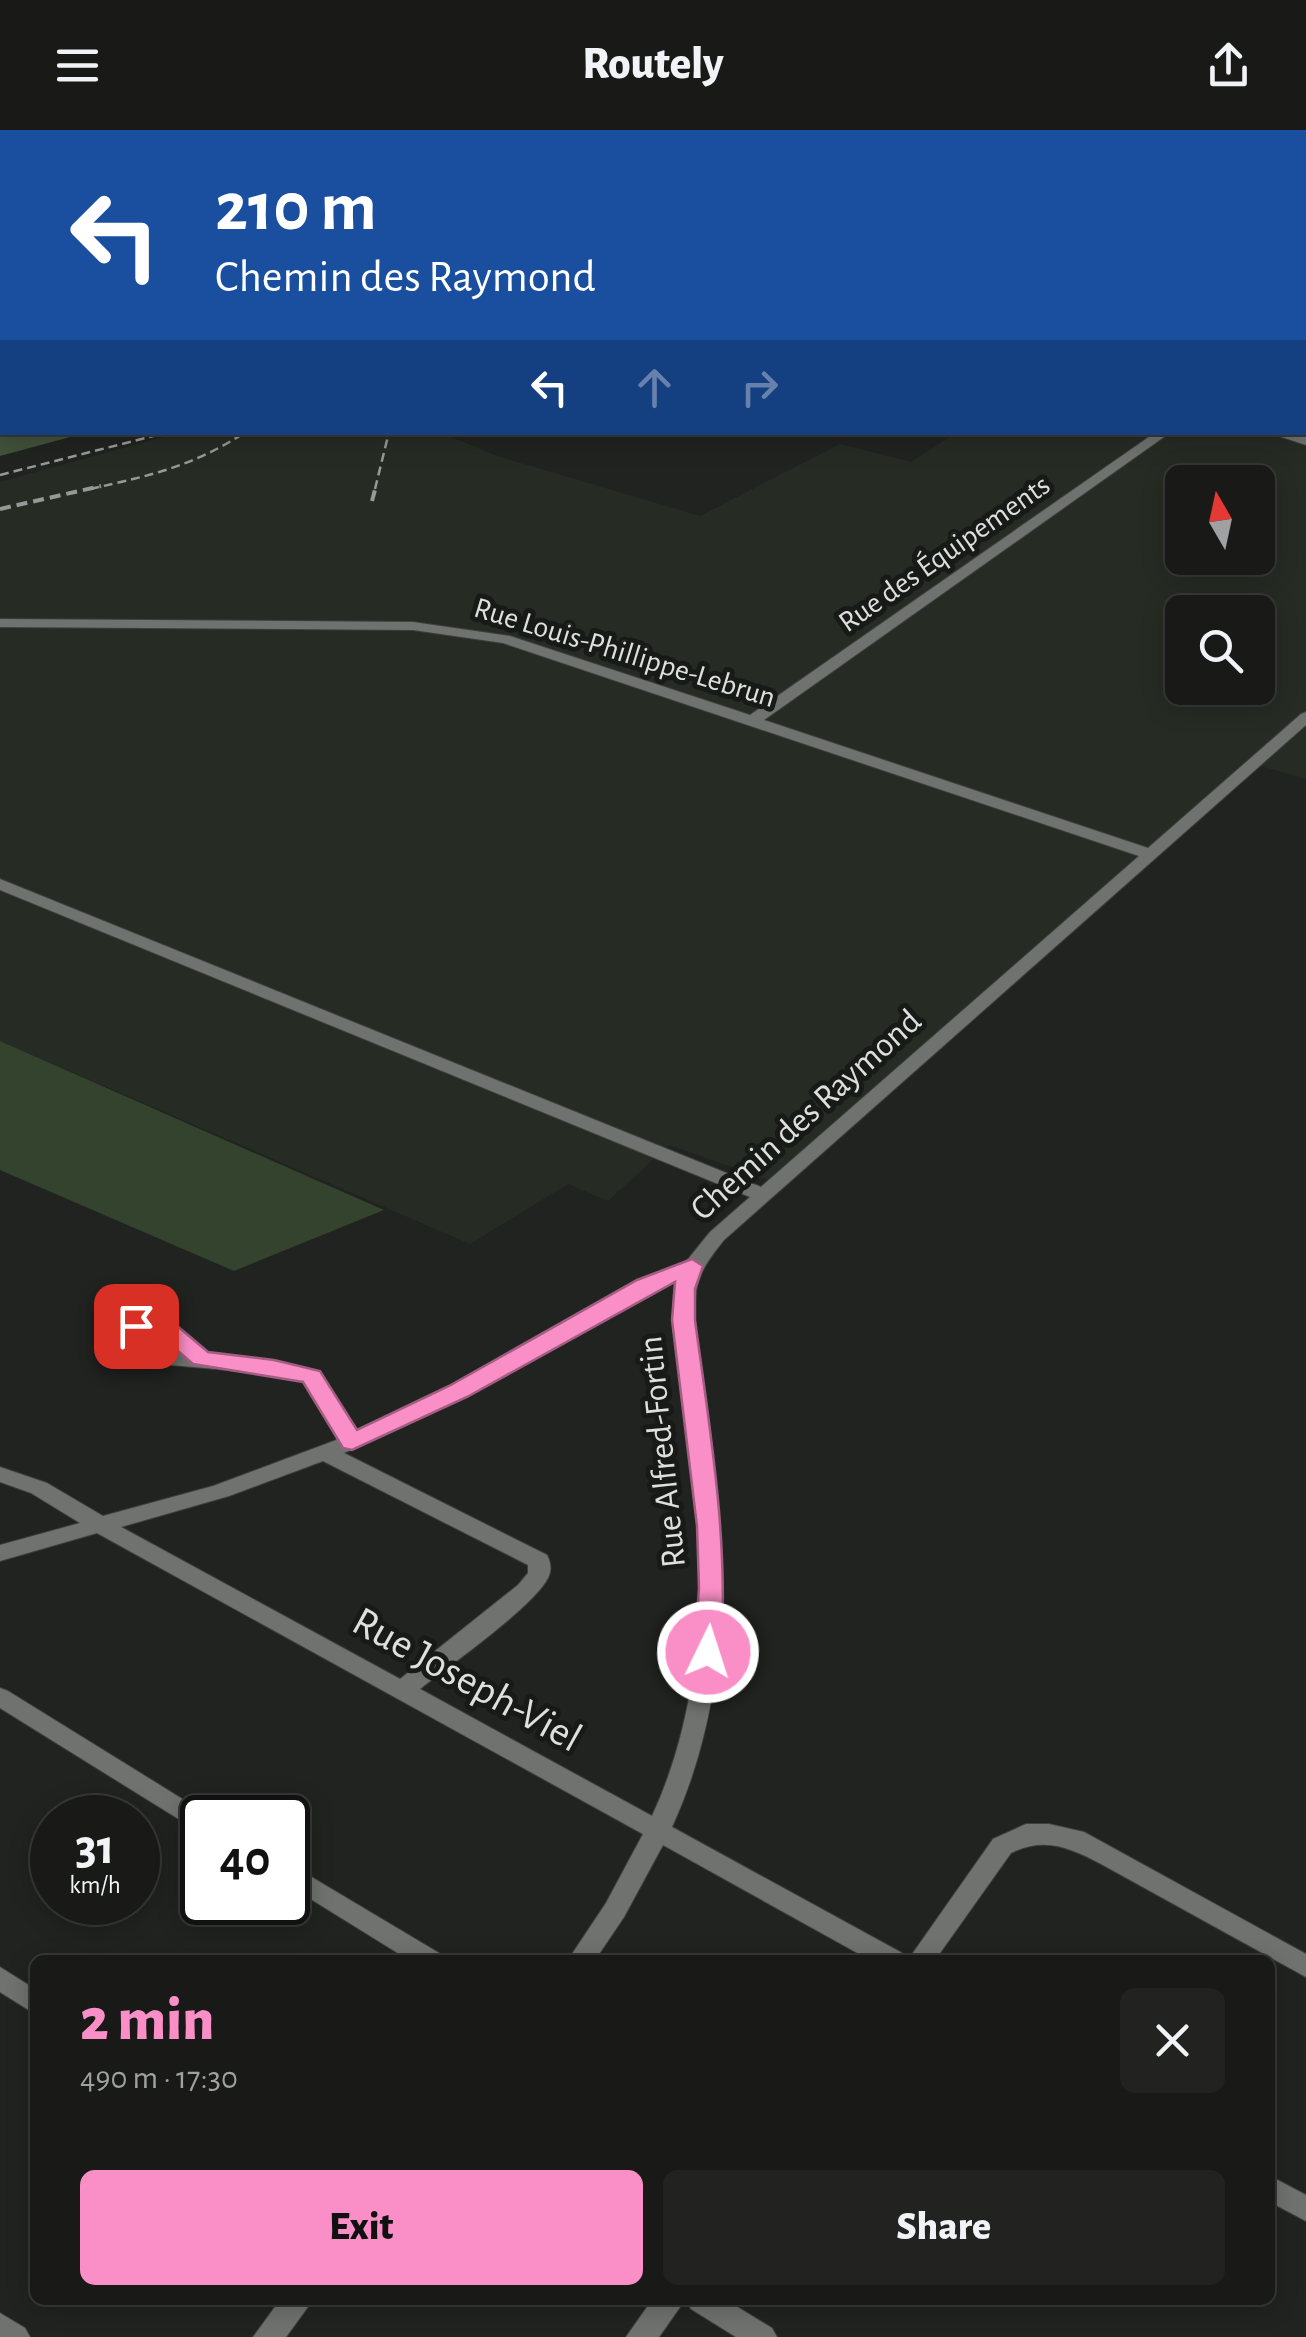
<!DOCTYPE html>
<html lang="en">
<head>
<meta charset="utf-8">
<style>
	body { margin:0; font-family:"Alegreya Sans",sans-serif; background:#222321; color:#f1f3f6; height:100vh; display:flex; flex-direction:column; font-size:38px; white-space:nowrap }
	* { box-sizing:border-box; margin:0 }
	p { font-size:32px; color:#9fa1a2 }
	.icon { flex:none; width:55px; height:55px; fill:none; stroke:currentColor; stroke-width:2; stroke-linecap:round; stroke-linejoin:round }
	.map { position:relative; flex:1; overflow:hidden }
	.drawer { position:absolute; left:30px; top:1825px; width:1245px; height:350px; display:flex; flex-direction:column; background:#191a18; border-radius:15px; box-shadow:0 5px 25px #0003,0 0 0 2px #373837 }
	.drawer>* { flex:none }
	.guide { position:absolute; left:0px; top:0px; width:1308px; height:305px; box-shadow:0 5px 25px #0003,0 0 0 2px #373837; background:#1a4fa0; color:#fff; overflow:hidden }
	.needle { width:65px; rotate:351deg }
	.tools { position:absolute; left:1165px; top:335px; display:grid; gap:20px }
	.tools a { display:grid; place-items:center; width:110px; height:110px; border-radius:15px; background:#191a18; box-shadow:0 5px 25px #0003,0 0 0 2px #373837; font-size:50px }
	.speed { position:absolute; left:30px; top:1665px; display:flex; gap:20px; font-size:50px; font-weight:700; text-align:center }
	.speed>* { display:grid; place-content:center; width:130px; height:130px; border-radius:50%; background:#191a18; box-shadow:0 5px 25px #0003,0 0 0 2px #373837; line-height:1 }
	.speed small { font-size:25px; font-weight:400 }
	.speed .limit { border:5px solid #111; border-radius:15px; background:#fff; color:#111 }
	.pin { position:absolute; display:grid; place-items:center; width:85px; height:85px; color:#fff; margin:-42px; border-radius:20px; box-shadow:0 5px 15px #0006 }
	.me { position:absolute; width:110px; margin:-55px; rotate:4deg; stroke-linejoin:round; filter:drop-shadow(0 0 8px #0008) }
	.turn { display:flex; align-items:center; gap:35px; height:210px; padding:0 50px; font-size:45px }
	.turn .icon { width:130px; height:130px; stroke-width:2.5 }
	.turn b { display:block; font-size:70px; line-height:85px }
	.lanes { display:flex; align-items:center; height:95px; padding:0 50px; background:#0003; justify-content:center; gap:50px; direction:ltr }
	.lanes .off { opacity:.35 }
	.round { display:grid; place-items:center; flex:none; width:105px; height:105px; border-radius:15px; background:#222321 }
	.summary { display:flex; align-items:center; justify-content:space-between; height:170px; padding:0 50px }
	h1 { font-size:60px; font-weight:800; line-height:75px; color:#fa8fc7 }
	.action { display:flex; gap:20px; margin-top:auto; padding:20px 50px }
	.action a { flex:1; height:115px; border-radius:15px; background:#fa8fc7; color:#111; font-size:40px; font-weight:800; line-height:115px; text-align:center }
	.action a+a { background:#222321; color:#f1f3f6 }
	header { display:flex; justify-content:space-between; align-items:center; height:130px; padding:0 50px; background:#191a18; font-size:45px; font-weight:800 }
	.map>svg:first-child { display:block }
	.built { fill:#262c24; fill-rule:evenodd }
	.green { fill:#33432e }
	.forest { fill:#40523b }
	.lines { fill:none; stroke-linecap:round; stroke-linejoin:round }
	.minor-casing { stroke:#3d403d; stroke-width:2 }
	.minor { fill:#6f726e; fill-rule:evenodd }
	.rail-far1 { stroke:#989997; stroke-width:2.5; stroke-dasharray:9 5; stroke-linecap:butt }
	.rail { stroke:#989997; stroke-width:4; stroke-dasharray:11 6; stroke-linecap:butt }
	.route { fill:#fa8fc7; stroke:#a25d81; stroke-width:2.5 }
	.labels { text-anchor:middle; stroke-width:10; stroke-linejoin:round; paint-order:stroke }
	.far-street-label { font-size:30px; fill:#dfe0de; stroke:#171a17 }
	.street-label { font-size:35px; fill:#dfe0de; stroke:#171a17 }
	.near-street-label { font-size:42px; fill:#dfe0de; stroke:#171a17 }
</style>
</head>
<body>
<header><svg class="icon" aria-label="menu" viewBox="0 0 24 24"><path d="M4 6h16M4 12h16M4 18h16"/></svg>Routely<svg class="icon" aria-label="share" viewBox="0 0 24 24"><path d="M12 15V3M7 8l5-5 5 5M5 13v7h14v-7"/></svg></header>
<div class="map">
<svg width="1306" height="2207" viewBox="0 0 1306 2207">
	<rect width="100%" height="100%" fill="#212320"/>
	<path class="built" d="M 859,0 L 1306,0 L 1306,649 L 1254,634 L 777,1053 L 669,1015 L 608,1071 L 568,1054 L 470,1114 L 0,911 L 0,352 L 178,303 L 442,303 L 497,326 L 700,386 L 840,314 L 911,332 L 956,303 L 1305,302 L 1305,2 L 854,2 ZM 1182,352 L 1258,352 L 1258,428 L 1182,428 ZM 1182,482 L 1258,482 L 1258,558 L 1182,558 Z"/>
	<path class="green" d="M 0,911 L 384,1080 L 234,1141 L 0,1040 Z"/>
	<path class="forest" d="M 0,0 L 782,0 L 2,2 L 2,302 L 85,303 L 0,326 Z"/>
	<g class="lines">
		<g class="minor-casing">
			<path id="minor" d="M 1305,31 L 1306,31 L 1306,37 L 1305,37 Z
				M 1306,59 L 1306,66 L 1305,66 L 1305,59 Z
				M 1156,302 L 1171,302 L 764,590 L 1148,718 L 1301,584 L 1306,582 L 1306,595 L 724,1110 C 700,1140 694,1151 694,1190 C 719,1364 748,1530 672,1697 L 902,1823 L 906,1830 L 870,1830 L 663,1715 L 624,1787 L 595,1830 L 568,1830 L 606,1773 L 643,1704 L 97,1403 L 0,1431 L 0,1415 L 80,1393 L 31,1363 L 0,1352 L 0,1337 L 47,1353 L 103,1386 L 213,1356 L 339,1309 L 304,1252 L 274,1244 L 136,1232 L 117,1224 L 112,1208 L 129,1191 L 168,1189 L 210,1225 L 274,1230 L 320,1242 L 356,1301 L 450,1257 L 639,1151 L 685,1133 L 710,1102 L 750,1067 L 0,760 L 0,749 L 761,1057 L 1139,726 L 503,513 L 413,500 L 0,497 L 0,489 L 413,492 L 510,506 L 750,585 ZM 677,1150 C 664,1186 686,1276 691,1317 C 707,1439 705,1572 652,1686 L 420,1559 C 449,1536 533,1477 548,1448 C 552,1440 551,1433 547,1425 L 344,1323 L 466,1267 L 653,1159 ZM 156,1201 L 181,1222 L 134,1216 L 133,1210 L 142,1202 ZM 323,1331 L 528,1435 L 528,1443 L 518,1455 L 400,1549 L 121,1397 L 229,1366 Z
				M 1266,302 L 1289,302 L 1306,307 L 1306,315 Z
				M 0,1558 L 8,1561 L 213,1688 L 202,1688 L 202,1700 L 193,1698 L 0,1578 Z
				M 1026,1694 L 1049,1694 L 1084,1702 L 1306,1824 L 1306,1847 L 1103,1735 C 1071,1718 1045,1706 1011,1723 L 935,1830 L 908,1830 L 993,1709 Z
				M 288,1733 L 439,1823 L 443,1830 L 409,1830 L 288,1755 Z
				M 0,1837 L 35,1859 L 35,1884 L 0,1862 Z
				M 1270,2046 L 1306,2065 L 1306,2091 L 1270,2072 Z
				M 280,2170 L 313,2170 L 286,2207 L 253,2207 Z
				M 652,2170 L 685,2170 L 659,2207 L 626,2207 Z
				M 686,2170 L 726,2170 L 772,2198 L 777,2207 L 736,2207 L 691,2179 Z
				M 0,2183 L 25,2198 L 30,2207 L 0,2207 Z"/>
		</g>
		<use href="#minor" class="minor"/>
		<path class="rail-far1" d="M 824,2 L 829,0
			M 0,345 L 169,302
			M 90,359 C 152,345 191,337 246,302
			M 375,359 L 389,302"/>
		<path class="rail" d="M 372,371 L 376,356
			M 0,379 L 101,356"/>
	</g>
	<path class="route" d="M 692,1129 L 703,1136 L 695,1159 L 695,1190 C 710,1301 729,1410 721,1522 L 717,1529 L 698,1529 L 694,1522 L 699,1458 L 697,1396 L 672,1190 L 675,1152 L 467,1267 L 352,1320 L 343,1318 L 303,1252 L 193,1234 L 156,1202 L 136,1203 L 124,1196 L 136,1188 L 161,1187 L 169,1189 L 208,1222 L 274,1230 L 320,1241 L 357,1300 L 449,1256 L 637,1150 Z"/>
	<g class="labels">
		<g class="far-street-label">
			<text transform="translate(944 423) rotate(-35)" y="10">Rue des Équipements</text>
			<text transform="translate(625 522) rotate(17)" y="10">Rue Louis-Phillippe-Lebrun</text>
		</g>
		<g class="street-label">
			<text transform="translate(805 984) rotate(-42)" y="12">Chemin des Raymond</text>
			<text transform="translate(661 1322) rotate(-96)" y="12">Rue Alfred-Fortin</text>
		</g>
		<g class="near-street-label">
			<text transform="translate(468 1548) rotate(29)" y="15">Rue Joseph-Viel</text>
		</g>
	</g>
</svg>
<div class="tools">
<a><svg class="needle" viewBox="-14 -14 28 28"><path d="M0-13l5 13h-10z" fill="#e53935"/><path d="M0 13l5-13h-10z" fill="#9fa1a2"/></svg></a>
<a><svg class="icon" aria-label="search" viewBox="0 0 24 24"><circle cx="10" cy="10" r="6"/><path d="M15 15l6 6"/></svg></a>
</div>
<div class="speed"><div>31<small>km/h</small></div><div class="limit">40</div></div>
<div class="pin" style="left:136px;top:1196px;background:#d93025"><svg class="icon" aria-label="arrive" viewBox="0 0 24 24"><path d="M6 21V4h12l-3 4 3 4H6"/></svg></div>
<svg class="me" style="left:708px;top:1522px" viewBox="-20 -20 40 40"><circle r="17" fill="#fa8fc7" stroke="#fff" stroke-width="3"/><path d="M0-11L8 9 0 5-8 9z" fill="#fff"/></svg>
<div class="guide">
<div class="turn"><svg class="icon" aria-label="left" viewBox="0 0 24 24"><path d="M17 20v-9H6M10 6l-5 5 5 5"/></svg><div><b>210 m</b>Chemin des Raymond</div></div>
<div class="lanes"><svg class="icon" aria-label="left" viewBox="0 0 24 24"><path d="M17 20v-9H6M10 6l-5 5 5 5"/></svg><svg class="icon off" aria-label="ahead" viewBox="0 0 24 24"><path d="M12 20V5M6 11l6-6 6 6"/></svg><svg class="icon off" aria-label="right" viewBox="0 0 24 24"><path d="M7 20v-9h11M14 6l5 5-5 5"/></svg></div>
</div>
<section class="drawer">
<div class="summary"><div><h1>2 min</h1><p>490 m · 17:30</p></div><a class="round"><svg class="icon" aria-label="close" viewBox="0 0 24 24"><path d="M6 6l12 12M18 6L6 18"/></svg></a></div>
<div class="action"><a>Exit</a><a>Share</a></div>
</section>
</div>
</body>
</html>
